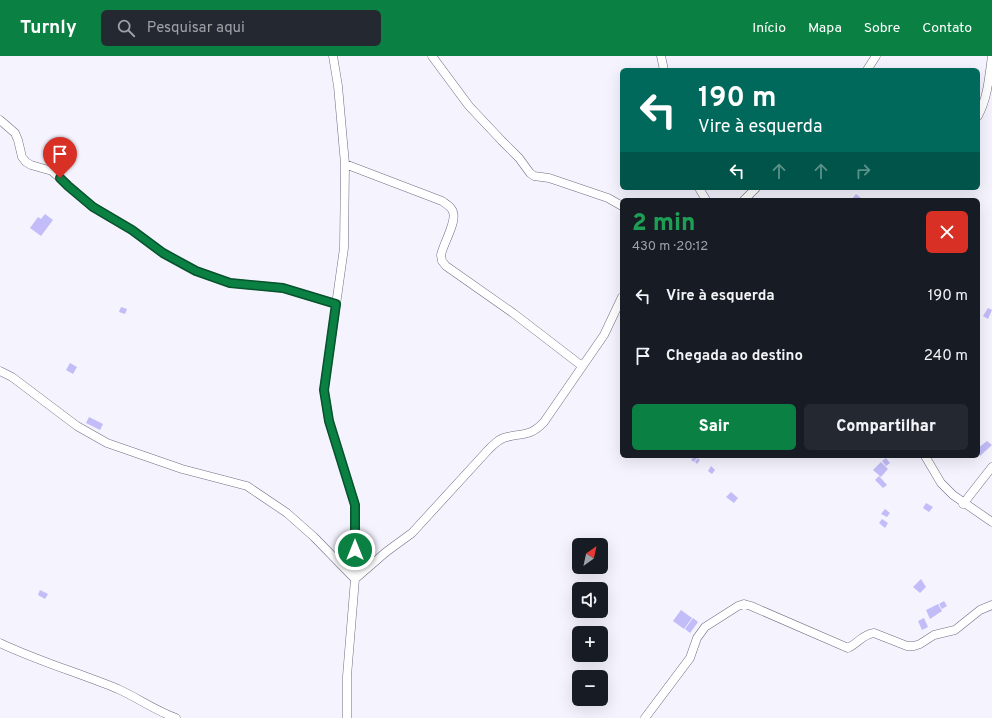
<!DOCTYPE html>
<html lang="pt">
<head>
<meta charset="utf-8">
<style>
	body { margin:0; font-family:Overpass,sans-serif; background:#242831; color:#f1f3f6; height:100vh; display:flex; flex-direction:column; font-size:15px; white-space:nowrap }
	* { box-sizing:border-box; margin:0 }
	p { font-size:13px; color:#9ea1a6 }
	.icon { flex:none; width:22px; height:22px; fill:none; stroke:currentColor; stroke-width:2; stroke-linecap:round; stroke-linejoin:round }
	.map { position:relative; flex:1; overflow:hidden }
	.sheet { position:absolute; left:620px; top:142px; width:360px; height:260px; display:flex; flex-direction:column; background:#171b24; border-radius:6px; box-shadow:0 4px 16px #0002 }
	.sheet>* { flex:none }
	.guide { position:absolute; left:620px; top:12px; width:360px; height:122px; border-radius:6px; box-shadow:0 4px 16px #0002; background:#00695c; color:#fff; overflow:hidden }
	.needle { width:26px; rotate:33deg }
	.fabs { position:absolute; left:572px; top:482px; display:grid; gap:8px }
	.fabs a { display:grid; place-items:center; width:36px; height:36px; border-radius:6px; background:#171b24; box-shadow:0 4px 16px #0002; font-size:20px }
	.pin { position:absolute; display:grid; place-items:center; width:34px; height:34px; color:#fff; margin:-41px -17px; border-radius:50% 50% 50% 0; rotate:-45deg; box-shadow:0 0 4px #0007 }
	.pin .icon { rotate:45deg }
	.me { position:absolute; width:44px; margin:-22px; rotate:0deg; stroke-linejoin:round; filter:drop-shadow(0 0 3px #0008) }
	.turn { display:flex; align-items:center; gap:14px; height:84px; padding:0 12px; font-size:18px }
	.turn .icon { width:52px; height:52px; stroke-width:2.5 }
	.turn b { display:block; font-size:28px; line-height:34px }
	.lanes { display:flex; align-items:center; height:38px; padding:0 12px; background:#0003; justify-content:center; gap:20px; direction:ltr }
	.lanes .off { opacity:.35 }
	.round { display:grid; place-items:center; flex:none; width:42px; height:42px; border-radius:6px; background:#242831 }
	.head { display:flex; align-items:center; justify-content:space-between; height:68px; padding:0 12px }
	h1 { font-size:24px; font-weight:800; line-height:30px; color:#1e9e55 }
	.button { display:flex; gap:8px; margin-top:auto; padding:8px 12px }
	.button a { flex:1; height:46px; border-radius:6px; background:#0b8043; color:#fff; font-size:16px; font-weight:800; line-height:46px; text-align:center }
	.button a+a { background:#242831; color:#f1f3f6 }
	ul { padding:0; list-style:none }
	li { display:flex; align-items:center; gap:12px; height:60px; padding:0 12px }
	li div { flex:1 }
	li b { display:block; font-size:15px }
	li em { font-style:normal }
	header { display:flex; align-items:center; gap:24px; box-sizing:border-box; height:56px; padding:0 20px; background:#0b8043; color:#fff }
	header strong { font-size:19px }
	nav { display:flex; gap:22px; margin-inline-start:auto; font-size:14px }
	.search { width:280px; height:36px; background:#242831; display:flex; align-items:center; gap:10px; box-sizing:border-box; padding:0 14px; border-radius:6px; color:#9ea1a6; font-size:15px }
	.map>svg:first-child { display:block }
	.building { fill:#c2bcf8 }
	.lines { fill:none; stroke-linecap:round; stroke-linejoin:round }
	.minor-casing { stroke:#726d84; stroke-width:9 }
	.minor { stroke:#fff; stroke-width:8 }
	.route-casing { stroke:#07532c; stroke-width:10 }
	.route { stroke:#0b8043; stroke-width:7 }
</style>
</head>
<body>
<header>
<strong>Turnly</strong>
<div class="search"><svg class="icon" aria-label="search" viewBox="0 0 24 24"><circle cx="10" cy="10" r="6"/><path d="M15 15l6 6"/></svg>Pesquisar aqui</div>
<nav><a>Início</a><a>Mapa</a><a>Sobre</a><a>Contato</a></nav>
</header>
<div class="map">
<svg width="992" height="662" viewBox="0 0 992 662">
	<rect width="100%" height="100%" fill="#f5f3fe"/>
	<path class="building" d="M 856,138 L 861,142 L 859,144 L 851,144 Z
		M 45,158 L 53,164 L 41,180 L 30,172 L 38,161 L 41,163 Z
		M 121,251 L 127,253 L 125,258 L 119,256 Z
		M 988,252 L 992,254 L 988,263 L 983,260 Z
		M 70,307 L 77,311 L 73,318 L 66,314 Z
		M 89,361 L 103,368 L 100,374 L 86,367 Z
		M 987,385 L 992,389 L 980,400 L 978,398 L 978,392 Z
		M 694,400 L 697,402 L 694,406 L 691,404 Z
		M 698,402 L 700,404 L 697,408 L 695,406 Z
		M 886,402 L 890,407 L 886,410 L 882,405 Z
		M 881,406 L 888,413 L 881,421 L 873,414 Z
		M 711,410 L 715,414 L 712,418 L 708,415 Z
		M 879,420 L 887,429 L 883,432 L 875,424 Z
		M 731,436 L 738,442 L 734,447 L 726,441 Z
		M 926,447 L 933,451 L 929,456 L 923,452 Z
		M 885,453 L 890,457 L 887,461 L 881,458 Z
		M 882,463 L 888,467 L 885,472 L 879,467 Z
		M 921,523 L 926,531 L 920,537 L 913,531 Z
		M 40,534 L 48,538 L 45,543 L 38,539 Z
		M 944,545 L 947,550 L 942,553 L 939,548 Z
		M 938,548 L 942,555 L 930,563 L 926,554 Z
		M 681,554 L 692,562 L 684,573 L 673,565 Z
		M 693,562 L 698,566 L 690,577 L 685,573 Z
		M 924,562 L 928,571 L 922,574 L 918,565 Z"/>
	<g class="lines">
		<g class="minor-casing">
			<path id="minor" d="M 333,0 L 338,30 L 345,108 L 344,192 L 324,334 L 329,365 L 355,449 L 355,523 L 347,620 L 347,662
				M 432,0 L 469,50 L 502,85 L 519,102 L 530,117 L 534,120 L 549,122 L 608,142 L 622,150
				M 661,0 L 664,14
				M 867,14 L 876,0
				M 978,60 C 988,41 989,21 992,0
				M 0,64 L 15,77 L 18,84 L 22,101 L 26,106 L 31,109 L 52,115 L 93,151 L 132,174 L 163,197 L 196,215 L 230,227 L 283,232 L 336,248
				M 345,108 L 442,145 C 446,148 452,151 453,156 C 457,166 443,188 441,199 L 442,205 L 446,210 L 513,257 L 582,310
				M 699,132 L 706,144
				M 744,144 L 756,132
				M 0,315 L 12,321 L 77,370 L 107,387 L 182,413 L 247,430 L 287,457 L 314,481 L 355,523 L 386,496 L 412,477 L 489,393 C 494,388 500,382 507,381 C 524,377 531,380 544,366 L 604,279 L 622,241
				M 925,400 L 941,427 L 953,439 L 992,466
				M 963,448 L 992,411
				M 0,587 C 38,605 79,617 118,633 C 138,642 156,655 176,662
				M 645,662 L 690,602 L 697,582 L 705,571 L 738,550 L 744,548 L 751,550 L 848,592 C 857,588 863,578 874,577 L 907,590 L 914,590 L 920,588 L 934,579 L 955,574 L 980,554 L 992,549"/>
		</g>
		<use href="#minor" class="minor"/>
	</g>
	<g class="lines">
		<g class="route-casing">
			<path id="route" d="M 60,122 L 68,130 L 93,151 L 132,174 L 163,197 L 196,215 L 230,227 L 283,232 L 336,248 L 324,334 L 329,365 L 355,449 L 355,494"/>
		</g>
		<use href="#route" class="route"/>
	</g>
</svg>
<div class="fabs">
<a><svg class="needle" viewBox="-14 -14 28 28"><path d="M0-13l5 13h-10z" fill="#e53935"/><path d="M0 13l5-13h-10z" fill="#9ea1a6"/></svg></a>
<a><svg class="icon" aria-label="sound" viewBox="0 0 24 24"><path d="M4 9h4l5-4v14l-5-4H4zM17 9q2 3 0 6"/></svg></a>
<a>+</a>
<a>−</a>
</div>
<div class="pin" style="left:60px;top:122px;background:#d93025"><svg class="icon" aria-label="arrive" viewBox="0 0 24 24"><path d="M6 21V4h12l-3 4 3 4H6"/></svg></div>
<svg class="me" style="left:355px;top:494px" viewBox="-20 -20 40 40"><circle r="17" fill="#0b8043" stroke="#fff" stroke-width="3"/><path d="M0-11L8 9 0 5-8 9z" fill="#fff"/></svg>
<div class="guide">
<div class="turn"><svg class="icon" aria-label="left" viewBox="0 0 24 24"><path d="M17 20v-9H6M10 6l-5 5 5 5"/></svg><div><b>190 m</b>Vire à esquerda</div></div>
<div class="lanes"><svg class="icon" aria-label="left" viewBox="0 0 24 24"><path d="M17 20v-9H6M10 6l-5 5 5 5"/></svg><svg class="icon off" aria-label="ahead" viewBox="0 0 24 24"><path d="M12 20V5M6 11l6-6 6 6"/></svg><svg class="icon off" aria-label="ahead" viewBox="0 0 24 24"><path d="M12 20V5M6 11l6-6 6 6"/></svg><svg class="icon off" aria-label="right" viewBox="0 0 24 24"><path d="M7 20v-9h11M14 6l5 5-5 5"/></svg></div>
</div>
<section class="sheet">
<div class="head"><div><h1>2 min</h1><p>430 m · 20:12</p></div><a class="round" style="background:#d93025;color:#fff"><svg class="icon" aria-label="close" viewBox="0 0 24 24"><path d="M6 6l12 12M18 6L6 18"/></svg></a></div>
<ul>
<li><svg class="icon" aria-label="left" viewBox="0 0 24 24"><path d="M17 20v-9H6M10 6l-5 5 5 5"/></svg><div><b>Vire à esquerda</b></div><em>190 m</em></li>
<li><svg class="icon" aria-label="arrive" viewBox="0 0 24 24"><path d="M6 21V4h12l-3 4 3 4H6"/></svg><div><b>Chegada ao destino</b></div><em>240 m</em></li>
</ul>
<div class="button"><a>Sair</a><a>Compartilhar</a></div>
</section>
</div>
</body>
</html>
